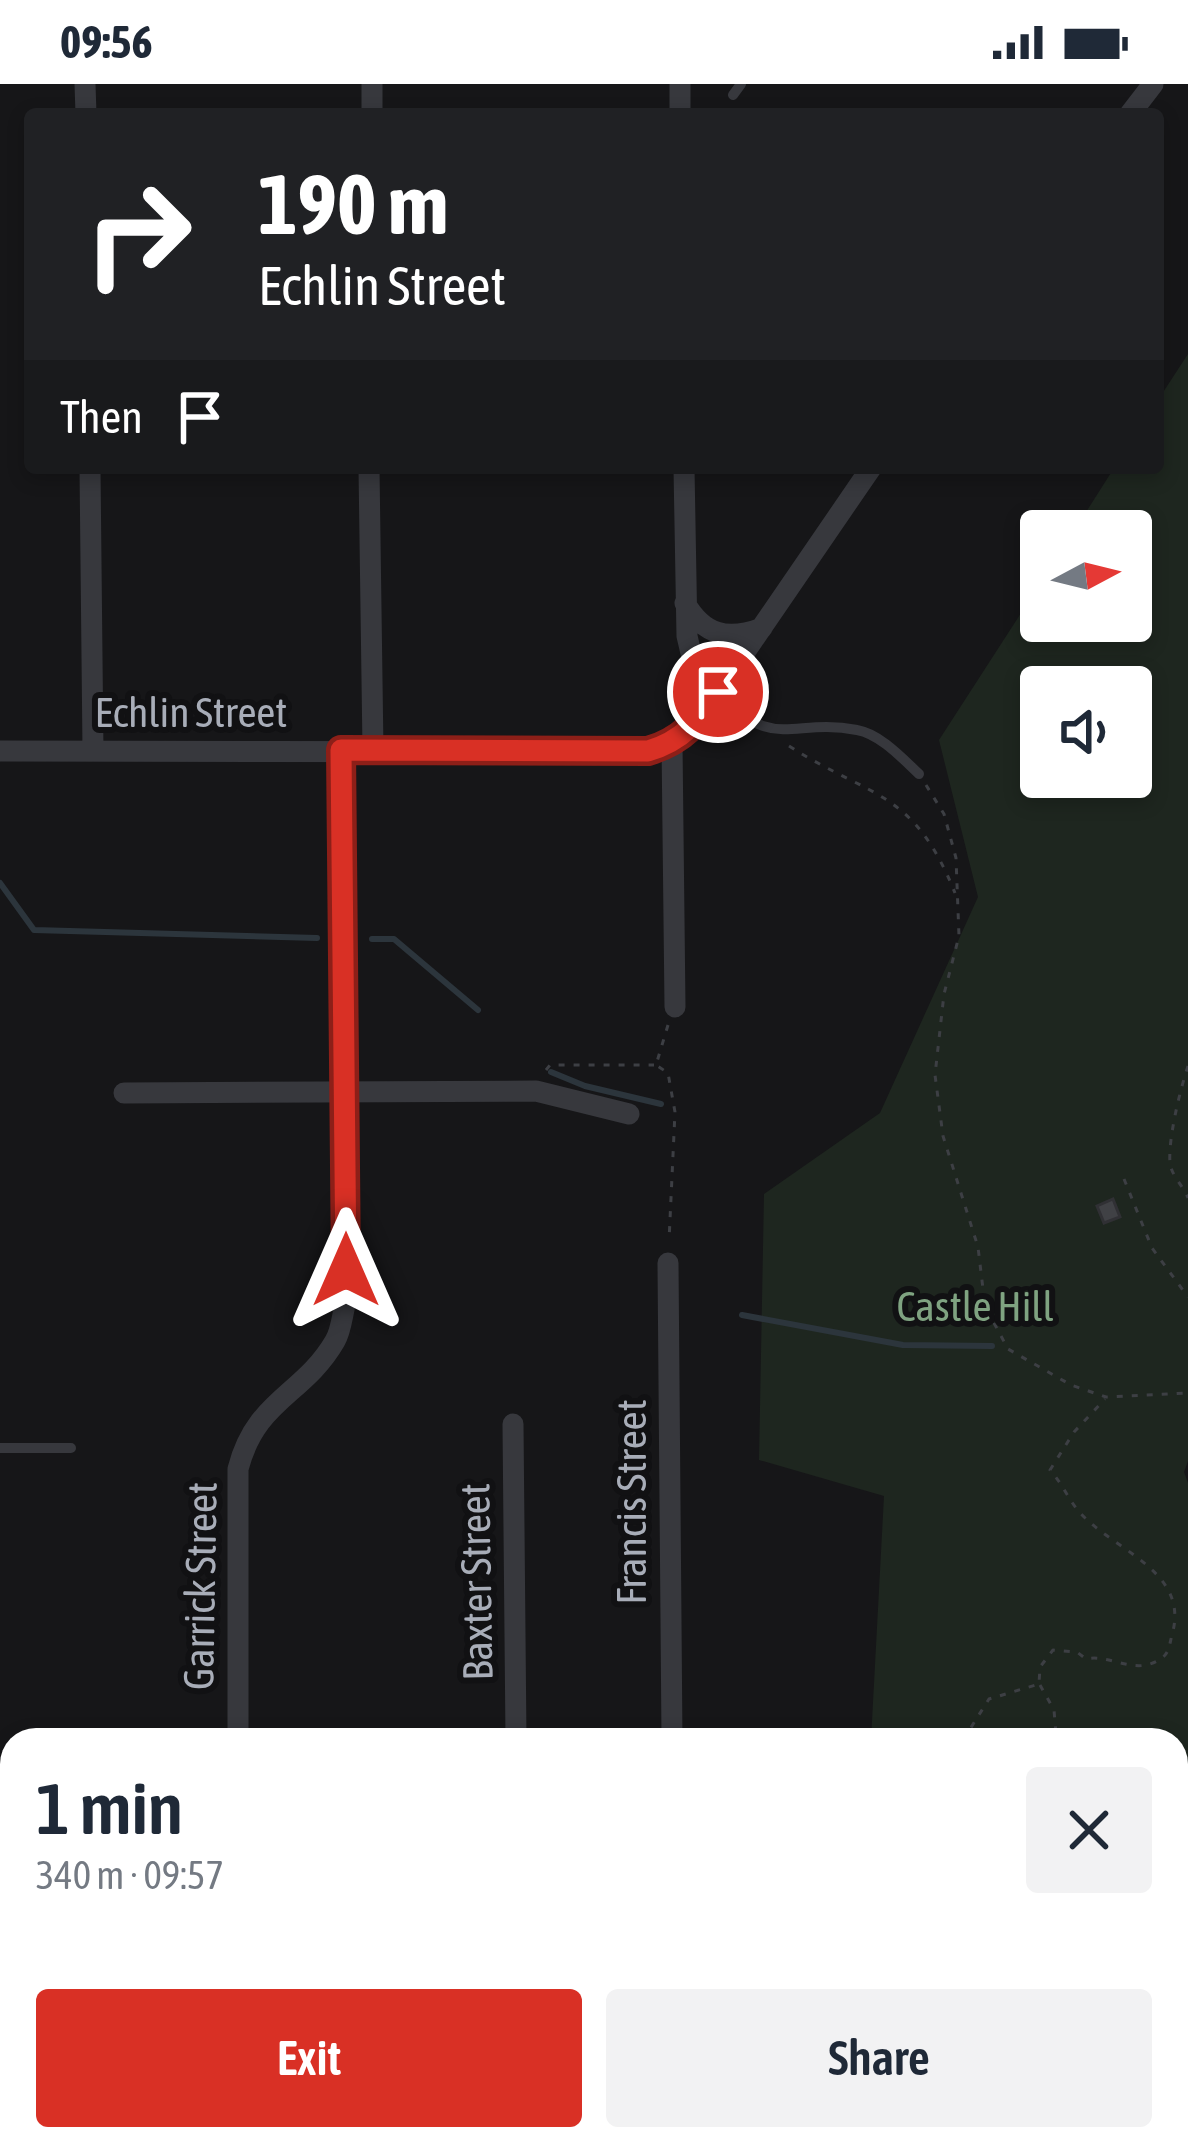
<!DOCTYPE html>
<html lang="en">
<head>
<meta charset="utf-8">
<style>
	body { margin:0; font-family:"Asap Condensed",sans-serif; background:#f2f2f3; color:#1f2937; height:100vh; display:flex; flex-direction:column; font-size:45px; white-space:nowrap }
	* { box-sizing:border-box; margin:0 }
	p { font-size:39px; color:#747a83 }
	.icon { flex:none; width:66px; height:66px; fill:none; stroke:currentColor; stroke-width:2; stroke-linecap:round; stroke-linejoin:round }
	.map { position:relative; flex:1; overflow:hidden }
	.details { position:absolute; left:0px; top:1644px; width:1188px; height:423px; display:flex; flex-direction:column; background:#fff; border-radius:36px 36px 0 0; box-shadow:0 6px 18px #0003 }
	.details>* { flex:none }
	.banner { position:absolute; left:24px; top:24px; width:1140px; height:366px; border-radius:12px; box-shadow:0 6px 18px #0003; background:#202124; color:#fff; overflow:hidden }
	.needle { width:78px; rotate:83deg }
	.controls { position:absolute; left:1020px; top:426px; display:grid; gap:24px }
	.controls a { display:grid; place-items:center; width:132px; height:132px; border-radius:12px; background:#fff; box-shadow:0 6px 18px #0003; font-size:60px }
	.pin { position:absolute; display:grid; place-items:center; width:102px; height:102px; color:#fff; margin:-51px; border:6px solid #fff; border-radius:50%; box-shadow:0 3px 12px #0007 }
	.me { position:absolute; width:132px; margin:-66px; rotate:0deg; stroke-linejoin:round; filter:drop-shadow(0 0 9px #0008) }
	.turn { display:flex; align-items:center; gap:42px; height:252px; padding:0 36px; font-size:54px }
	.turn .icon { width:156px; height:156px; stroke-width:2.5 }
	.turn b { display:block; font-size:84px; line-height:102px }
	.then { display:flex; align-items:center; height:114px; padding:0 36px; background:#0003; gap:24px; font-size:45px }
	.round { display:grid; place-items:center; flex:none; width:126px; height:126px; border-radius:12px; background:#f2f2f3 }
	.summary { display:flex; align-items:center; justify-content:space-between; height:204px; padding:0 36px }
	h1 { font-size:72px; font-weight:600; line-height:90px }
	.cta { display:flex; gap:24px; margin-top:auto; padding:24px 36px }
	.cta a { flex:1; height:138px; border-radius:12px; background:#d93025; color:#fff; font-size:48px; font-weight:600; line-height:138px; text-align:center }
	.cta a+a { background:#f2f2f3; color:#1f2937 }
	.status { display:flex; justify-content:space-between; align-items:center; height:84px; padding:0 60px; background:#fff; direction:ltr }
	.status svg { height:33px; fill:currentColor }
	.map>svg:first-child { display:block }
	.green { fill:#1e261f; fill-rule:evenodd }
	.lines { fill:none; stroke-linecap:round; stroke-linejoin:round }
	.stream { stroke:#2c353c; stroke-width:6 }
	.building { fill:#404145; stroke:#303034; stroke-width:3 }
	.path { stroke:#3d3f44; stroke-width:3; stroke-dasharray:6 9; stroke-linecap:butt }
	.service { stroke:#37383d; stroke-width:10 }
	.minor { stroke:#37383d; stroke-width:21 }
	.route-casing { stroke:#8d1f18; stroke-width:30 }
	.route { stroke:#d93025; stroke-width:21 }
	.labels { text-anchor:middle; stroke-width:12; stroke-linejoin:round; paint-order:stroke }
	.street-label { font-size:42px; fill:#a8adb8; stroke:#111113 }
	.park-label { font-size:42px; fill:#7fa381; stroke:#111113 }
</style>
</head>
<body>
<div class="status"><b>09:56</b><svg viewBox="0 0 49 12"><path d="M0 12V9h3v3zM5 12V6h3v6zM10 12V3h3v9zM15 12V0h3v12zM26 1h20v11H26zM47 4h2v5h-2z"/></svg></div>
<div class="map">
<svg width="1188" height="2066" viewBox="0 0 1188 2066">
	<rect width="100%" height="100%" fill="#161618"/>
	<path class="green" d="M 1188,270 L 1188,1377 L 1184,1388 L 1188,1399 L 1188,2066 L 583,2066 L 582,2055 L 1176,2055 L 1176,1656 L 871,1656 L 884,1412 L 759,1376 L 764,1110 L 880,1029 L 978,813 L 939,656 L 1041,498 L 1041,537 L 1131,537 L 1131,447 L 1074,447 L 1114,384 L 1158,384 L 1158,316 ZM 1041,603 L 1131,603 L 1131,693 L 1041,693 Z
		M 0,1939 L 12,1939 L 12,2055 L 580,2055 L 580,2066 L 0,2066 Z"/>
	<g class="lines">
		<path class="stream" d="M 0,799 L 34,846 L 317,854
			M 372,855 L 394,855 L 478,926
			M 551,988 L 585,1002 L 661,1020
			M 742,1231 L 903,1261 L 992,1262"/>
	</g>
	<path class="building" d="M 1113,1115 L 1120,1133 L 1104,1139 L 1097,1122 Z"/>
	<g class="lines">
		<path class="path" d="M 789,662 C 872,715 913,705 955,809
			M 926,701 L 944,730 L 956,774 L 959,852 L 944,910 L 935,991 L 943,1052 L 978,1163 L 983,1205 L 994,1239 L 1008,1265 L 1071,1301 L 1106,1313 L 1188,1309
			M 668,941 L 656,981 L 668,989 L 675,1028 L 669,1157
			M 1188,982 C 1180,1006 1168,1055 1170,1079 C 1171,1091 1184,1103 1188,1114
			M 546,986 L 550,981 L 654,981
			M 1124,1095 L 1152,1164 L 1188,1213
			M 1040,1601 L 1054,1626 L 1056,1650 L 1050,1656
			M 963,1656 L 989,1615 L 1039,1600 L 1040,1583 L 1053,1566 L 1077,1568 L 1086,1575 C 1106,1570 1129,1587 1150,1580 C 1171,1573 1168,1564 1173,1547 C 1188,1484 1108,1465 1076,1424 C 1067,1412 1061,1398 1050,1386 L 1074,1348 L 1105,1315
			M 1176,1942 L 1188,1954
			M 1176,1996 L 1188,1994
			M 661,2055 L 672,2066
			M 737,2055 L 740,2066
			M 591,2066 L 592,2055
			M 783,2066 L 784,2066
			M 896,2066 L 897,2055
			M 1104,2066 L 1112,2055"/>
		<path class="service" d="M 733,11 L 741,0
			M 718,608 C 775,670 791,633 857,646 C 880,650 902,674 919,690
			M 0,1364 L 71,1364"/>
		<path class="minor" d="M 85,0 L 86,30
			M 372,0 L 372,30
			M 680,0 L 680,30
			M 1130,30 L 1153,0
			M 90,384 L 93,667
			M 369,384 L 373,666
			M 684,384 L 687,552 L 693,578 L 718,608
			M 685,519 C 704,551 727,557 762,544
			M 672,659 L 675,923
			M 0,667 L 627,668 L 648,667 L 672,659 L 697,638 L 871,384
			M 124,1009 L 536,1007 L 629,1030
			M 668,1179 L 672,1656
			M 513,1340 L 516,1656
			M 238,1656 L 238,1385 C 256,1315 303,1312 335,1257 C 341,1247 342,1233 345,1221 L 341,666
			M 0,1903 L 12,1903"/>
	</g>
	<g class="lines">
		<g class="route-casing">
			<path id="route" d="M 346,1186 L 341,666 L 648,667 C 683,657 698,637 718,608"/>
		</g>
		<use href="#route" class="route"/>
	</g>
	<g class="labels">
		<g class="street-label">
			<text x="191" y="643">Echlin Street</text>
			<text transform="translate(631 1418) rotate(-90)" y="15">Francis Street</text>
			<text transform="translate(476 1498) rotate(-91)" y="15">Baxter Street</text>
			<text transform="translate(200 1502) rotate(-89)" y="15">Garrick Street</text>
		</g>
		<g class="park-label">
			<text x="975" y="1237">Castle Hill</text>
		</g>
	</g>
</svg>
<div class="controls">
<a><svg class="needle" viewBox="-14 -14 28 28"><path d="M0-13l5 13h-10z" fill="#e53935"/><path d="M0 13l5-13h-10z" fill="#747a83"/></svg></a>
<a><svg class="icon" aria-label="sound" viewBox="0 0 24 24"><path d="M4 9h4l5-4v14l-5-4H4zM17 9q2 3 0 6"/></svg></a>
</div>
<div class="pin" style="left:718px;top:608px;background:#d93025"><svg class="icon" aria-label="arrive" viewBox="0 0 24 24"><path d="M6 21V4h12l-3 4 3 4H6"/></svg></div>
<svg class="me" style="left:346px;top:1186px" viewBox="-20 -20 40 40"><path d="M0-17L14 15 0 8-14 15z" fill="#d93025" stroke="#fff" stroke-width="4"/></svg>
<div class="banner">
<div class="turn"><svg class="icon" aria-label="right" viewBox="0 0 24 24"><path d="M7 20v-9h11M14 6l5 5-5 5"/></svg><div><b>190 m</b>Echlin Street</div></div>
<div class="then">Then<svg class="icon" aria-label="arrive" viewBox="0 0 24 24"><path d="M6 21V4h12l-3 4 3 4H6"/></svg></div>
</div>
<section class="details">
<div class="summary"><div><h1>1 min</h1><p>340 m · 09:57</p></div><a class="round"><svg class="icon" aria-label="close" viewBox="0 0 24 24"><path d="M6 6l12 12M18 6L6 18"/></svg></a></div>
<div class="cta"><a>Exit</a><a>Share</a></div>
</section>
</div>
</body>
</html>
